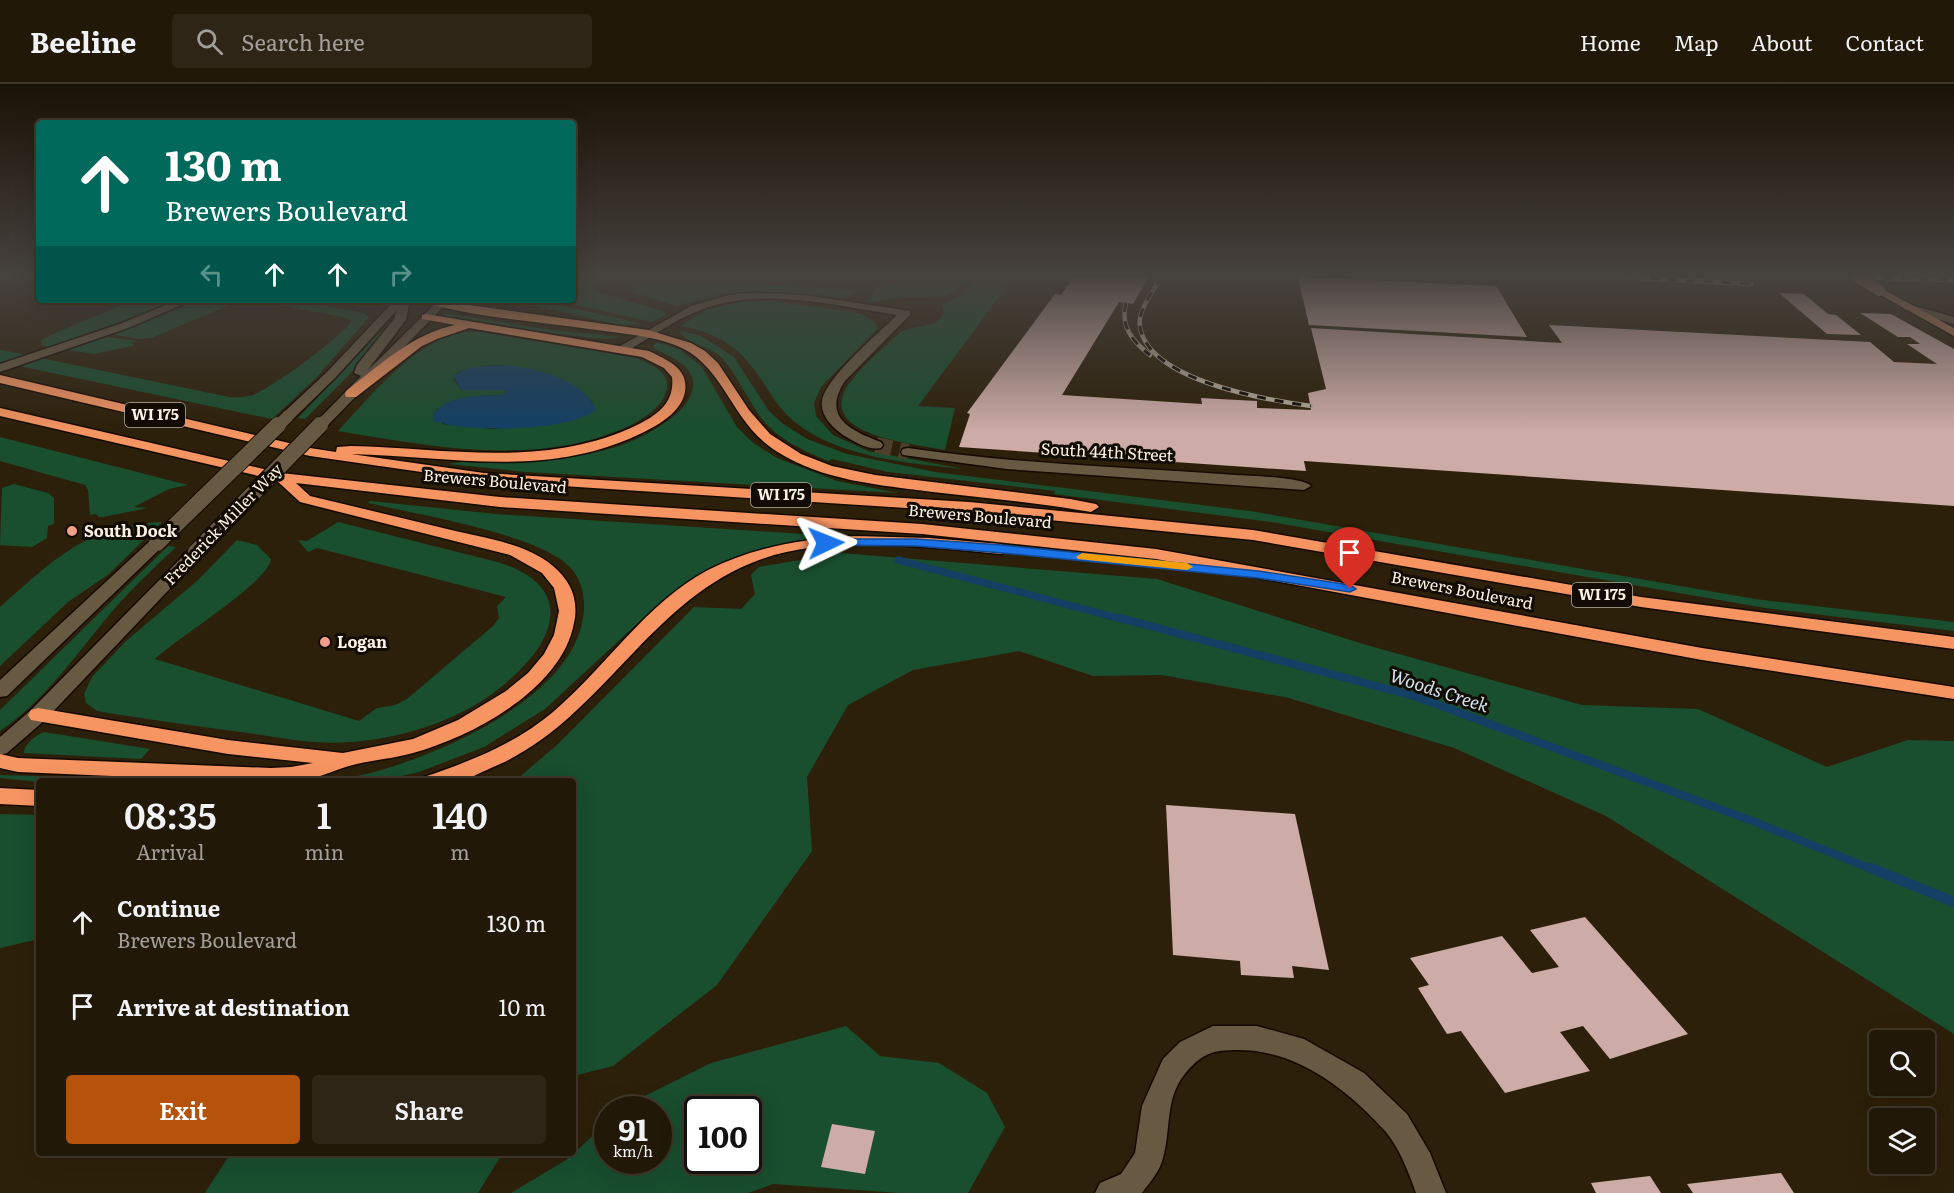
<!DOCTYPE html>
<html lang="en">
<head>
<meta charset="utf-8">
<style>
	body { margin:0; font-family:Literata,serif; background:#2e2516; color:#f1f3f6; height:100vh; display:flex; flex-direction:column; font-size:22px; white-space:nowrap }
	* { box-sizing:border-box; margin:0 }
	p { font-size:20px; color:#a2a09c }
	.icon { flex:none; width:33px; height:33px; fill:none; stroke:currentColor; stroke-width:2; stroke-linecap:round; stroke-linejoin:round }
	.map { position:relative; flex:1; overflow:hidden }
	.sheet { position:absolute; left:36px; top:694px; width:540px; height:378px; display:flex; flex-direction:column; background:#221808; border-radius:6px; box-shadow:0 6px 24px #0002,0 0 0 2px #3f3729 }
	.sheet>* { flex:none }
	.top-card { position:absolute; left:36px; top:36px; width:540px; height:183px; border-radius:6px; box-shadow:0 6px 24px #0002,0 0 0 2px #3f3729; background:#00695c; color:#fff; overflow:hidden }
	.controls { position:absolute; left:1869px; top:946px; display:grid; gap:12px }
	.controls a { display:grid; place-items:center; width:66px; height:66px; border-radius:6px; background:#221808; box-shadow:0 6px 24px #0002,0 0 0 2px #3f3729; font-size:30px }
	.speed { position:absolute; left:594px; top:1012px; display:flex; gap:12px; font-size:30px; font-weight:700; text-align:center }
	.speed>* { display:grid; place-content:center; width:78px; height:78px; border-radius:50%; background:#221808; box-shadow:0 6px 24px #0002,0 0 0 2px #3f3729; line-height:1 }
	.speed small { font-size:15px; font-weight:400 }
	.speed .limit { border:3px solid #111; border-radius:9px; background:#fff; color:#111 }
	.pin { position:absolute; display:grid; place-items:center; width:51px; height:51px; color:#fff; margin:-62px -26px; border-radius:50% 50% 50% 0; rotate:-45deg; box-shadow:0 0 6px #0007 }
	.pin .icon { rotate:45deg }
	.me { position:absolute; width:66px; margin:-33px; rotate:88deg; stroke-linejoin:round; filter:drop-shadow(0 0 4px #0008) }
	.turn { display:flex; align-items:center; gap:21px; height:126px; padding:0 30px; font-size:27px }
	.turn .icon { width:78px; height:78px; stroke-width:2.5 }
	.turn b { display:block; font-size:42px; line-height:51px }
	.lanes { display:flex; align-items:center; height:57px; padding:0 30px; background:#0003; justify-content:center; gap:30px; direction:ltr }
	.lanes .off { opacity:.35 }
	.eta { display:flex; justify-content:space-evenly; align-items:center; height:102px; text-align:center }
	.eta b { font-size:36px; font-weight:600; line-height:42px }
	.cta { display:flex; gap:12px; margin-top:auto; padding:12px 30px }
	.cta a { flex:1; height:69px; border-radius:6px; background:#b45309; color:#fff; font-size:24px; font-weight:600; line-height:69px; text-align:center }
	.cta a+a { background:#2e2516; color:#f1f3f6 }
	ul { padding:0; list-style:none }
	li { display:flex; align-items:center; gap:18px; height:84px; padding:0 30px }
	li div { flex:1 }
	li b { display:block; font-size:22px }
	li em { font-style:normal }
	header { display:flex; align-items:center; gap:36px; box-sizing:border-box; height:84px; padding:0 30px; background:#221808; border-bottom:2px solid #3f3729 }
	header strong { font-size:28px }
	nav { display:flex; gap:33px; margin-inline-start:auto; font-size:21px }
	.search { width:420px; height:54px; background:#2e2516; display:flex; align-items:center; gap:15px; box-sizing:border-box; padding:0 21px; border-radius:6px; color:#a2a09c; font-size:22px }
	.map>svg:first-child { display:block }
	.green { fill:#194e2f; fill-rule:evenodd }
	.water { fill:#134064 }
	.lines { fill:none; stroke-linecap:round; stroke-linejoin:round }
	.stream-far2 { stroke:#134064; stroke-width:7 }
	.stream-far1 { stroke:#134064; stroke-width:8 }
	.stream { stroke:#134064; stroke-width:10 }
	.building { fill:#cdaba6 }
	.minor-tunnel { stroke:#4c402b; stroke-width:16; stroke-dasharray:16 8; stroke-linecap:butt }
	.minor-casing { stroke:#150900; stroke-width:3 }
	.major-casing { stroke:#150900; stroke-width:3 }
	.highway-casing { stroke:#150900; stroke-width:3 }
	.minor { fill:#685942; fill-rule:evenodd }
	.major { fill:#bd7d55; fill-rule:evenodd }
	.highway { fill:#f69562; fill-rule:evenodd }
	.rail-casing { stroke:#b3a998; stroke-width:4.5 }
	.rail { stroke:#110b04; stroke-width:3; stroke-dasharray:9; stroke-linecap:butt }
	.minor-bridge-far1-casing { stroke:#150900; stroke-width:14; stroke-linecap:butt }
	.minor-bridge-casing { stroke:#150900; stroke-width:18; stroke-linecap:butt }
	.major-bridge-casing { stroke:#150900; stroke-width:14; stroke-linecap:butt }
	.minor-bridge-far1 { stroke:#685942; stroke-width:12 }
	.minor-bridge { stroke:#685942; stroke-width:16 }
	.major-bridge { stroke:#bd7d55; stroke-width:12 }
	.route { fill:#1a73e8; stroke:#114b97; stroke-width:1.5 }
	.slow { fill:#f59e0b }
	.poi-dot { fill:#f49e8a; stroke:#110b04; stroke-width:2 }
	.labels { text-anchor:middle; stroke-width:6; stroke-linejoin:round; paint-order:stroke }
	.shield { fill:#110b04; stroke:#b6ada2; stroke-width:1.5 }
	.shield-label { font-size:15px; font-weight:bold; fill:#fcf3e5 }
	.street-label { font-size:16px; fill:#fcf3e5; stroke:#110b04 }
	.poi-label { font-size:16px; font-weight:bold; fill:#fcf3e5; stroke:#110b04; text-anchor:start }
	.water-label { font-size:18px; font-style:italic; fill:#d4e3f1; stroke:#110b04 }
</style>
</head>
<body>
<header>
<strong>Beeline</strong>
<div class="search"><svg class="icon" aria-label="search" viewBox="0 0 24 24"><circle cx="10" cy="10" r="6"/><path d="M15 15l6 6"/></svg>Search here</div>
<nav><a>Home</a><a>Map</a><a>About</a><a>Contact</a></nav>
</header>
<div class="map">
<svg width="1954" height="1109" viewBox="0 0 1954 1109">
	<rect width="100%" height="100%" fill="#2d200a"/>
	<path class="green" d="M 887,193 L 968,193 C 945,221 942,212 909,213 C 895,213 881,217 866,218 L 878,201 Z
		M 979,193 L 1014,193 L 918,322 L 955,324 L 945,366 C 916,360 817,352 847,303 C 858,285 884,264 899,249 C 913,240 938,246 944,228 L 941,221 L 964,210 Z
		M 573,194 L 608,195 L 610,197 L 597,200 L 596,207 L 665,228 L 666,231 L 652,238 L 555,216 L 573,216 Z
		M 633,197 L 832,204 L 856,207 L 849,213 L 841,215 L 759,207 L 726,209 L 677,222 L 634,209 L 630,204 Z
		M 143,216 L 168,220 L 49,263 L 41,261 L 42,256 L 51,251 L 131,217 Z
		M 200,216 L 225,216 L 223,217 L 229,221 L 151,254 L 141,255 L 114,251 Z
		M 293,216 L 364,229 L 369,233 L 316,294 L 272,335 L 0,278 L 0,266 L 7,267 L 229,313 C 237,314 245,313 253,311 C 273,303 340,254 352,237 L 347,234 L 258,217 Z
		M 508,216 L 537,216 L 643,240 L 620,241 Z
		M 746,217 L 769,217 L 854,228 L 866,232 L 877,241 L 877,245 L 821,303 L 814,319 L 816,332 L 833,351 L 868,367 L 963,385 C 908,379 841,374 796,339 C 774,322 766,298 748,278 C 731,257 707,247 681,242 L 708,225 Z
		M 444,229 L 551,246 L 621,253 L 604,255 L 552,249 L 449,232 L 442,230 Z
		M 388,240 L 391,240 L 348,292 L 305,335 L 298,334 Z
		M 679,246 L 701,252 L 734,273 L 769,327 L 782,339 L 807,355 L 847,370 L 935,388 L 1250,427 L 1755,515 L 1954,538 L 1954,547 L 1765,524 L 1271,438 L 1054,410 L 1055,407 L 888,388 L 832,375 L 828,377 C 801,365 774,354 757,328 C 745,310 736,289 721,273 C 710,262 685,260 679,246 Z
		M 465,248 L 480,248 L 636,274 C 648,279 669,287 667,303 C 665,321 646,333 631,341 C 540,384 433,363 338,347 C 370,313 417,254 465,248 ZM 504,281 C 540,287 565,293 593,318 L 569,337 L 494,345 L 442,340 L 436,326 C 456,311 479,312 503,311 L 506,309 L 504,306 L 461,306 L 453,294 L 458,288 L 482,282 Z
		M 108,253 L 136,257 L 131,259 L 134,261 L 132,262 L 94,270 L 68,266 Z
		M 657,258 L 679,265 L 702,283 L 737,343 L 752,358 L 777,374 L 837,397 L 898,409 L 526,388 L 449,380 C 463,376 484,379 499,379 C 556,377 620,372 667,337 C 679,329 692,317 693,301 C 694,282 670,272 655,265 L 653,261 Z
		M 0,353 L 188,401 L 169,405 L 134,423 L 148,424 L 103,433 L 99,433 L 96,430 L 90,431 L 88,406 L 85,401 L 0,377 Z
		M 14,400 L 48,409 L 54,414 L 54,440 L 48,442 L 47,454 L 32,463 L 0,461 L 2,404 Z
		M 370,417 L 496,430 L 834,452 L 795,457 L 749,468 L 717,480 L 690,495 L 666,513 L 545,625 L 484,663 L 419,688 L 380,697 L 318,697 C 334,695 351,694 367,690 C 437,672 571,615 583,534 C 586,517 583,497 570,483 C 539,450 415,430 368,419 Z
		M 162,438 L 109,490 L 68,518 L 0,582 L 0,523 C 54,476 86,441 162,438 Z
		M 338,438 L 501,479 C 527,488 554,504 550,535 C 546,561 526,581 507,598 C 467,634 405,654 352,658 C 317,661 282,654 248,649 C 201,643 154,636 108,629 L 97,627 L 86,619 L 84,610 L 92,593 L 125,558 L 198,496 L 237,456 L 257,461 L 271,475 C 269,498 175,555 155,575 L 359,637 L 377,624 L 395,621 L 407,615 L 493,542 L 499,534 L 497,522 L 506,513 L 317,464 L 308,468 L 298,456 L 307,457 Z
		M 168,462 L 176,463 C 159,479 142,495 126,512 C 84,557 52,612 0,647 L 0,626 Z
		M 841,469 L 1157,495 L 1363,560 L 1582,621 L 1698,625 L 1827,683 L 1908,656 L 1954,657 L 1954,950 L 1606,732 L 1454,664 L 1289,614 L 1162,591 L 1093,592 L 1019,567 L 913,586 L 848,621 L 807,693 L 812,767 L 717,901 L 613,982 L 573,992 L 573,698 L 515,697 L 559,659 L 694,523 L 741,525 L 755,510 L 751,491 L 759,483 Z
		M 44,648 L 150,665 L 141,675 L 24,669 C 24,660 36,651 44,648 Z
		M 0,691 L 209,697 L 39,698 L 0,694 Z
		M 0,730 L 39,731 L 39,855 L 0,864 Z
		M 846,942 L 880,972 L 939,979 L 987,1009 L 1005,1043 L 968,1109 L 899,1109 L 773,1100 L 748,1109 L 511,1109 L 566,1076 L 607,1039 L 608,1077 L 658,1077 L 658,1026 L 622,1026 L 629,1020 L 711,979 ZM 698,1026 L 748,1026 L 748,1077 L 698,1077 Z
		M 230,1070 L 502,1070 L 478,1109 L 205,1109 Z"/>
	<path class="water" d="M 504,281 C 532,283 586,296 596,326 C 569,348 467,349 434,337 L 433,330 C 449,310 479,312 502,311 L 506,309 L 504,306 L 461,306 L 455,295 L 452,294 C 464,281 487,282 504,281 Z"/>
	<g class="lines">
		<path class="stream-far2" d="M 898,476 L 1125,536"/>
		<path class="stream-far1" d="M 1120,534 L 1414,612 L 1755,738 L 1874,786"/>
		<path class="stream" d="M 1871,784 L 1954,818"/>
	</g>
	<path class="building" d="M 1074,193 L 1149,193 L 1133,220 L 1119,218 L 1062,311 L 1202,320 L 1201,314 L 1257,317 L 1257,324 L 1311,326 L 1308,309 L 1326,305 L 1311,244 L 1562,259 L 1549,241 L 1870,258 L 1894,278 L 1937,280 L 1907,260 L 1920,260 L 1910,253 L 1898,253 L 1860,229 L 1891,230 L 1954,265 L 1954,422 L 1304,377 L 1306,387 L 959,363 L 970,330 L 967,329 L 1055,210 L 1061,211 Z
		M 1298,193 L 1496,202 L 1527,253 L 1309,241 Z
		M 1779,209 L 1804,210 L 1828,230 L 1836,231 L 1861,251 L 1827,250 Z
		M 1166,721 L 1295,730 L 1329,886 L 1292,882 L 1294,894 L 1241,891 L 1240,877 L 1173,871 Z
		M 1585,833 L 1688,950 L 1610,975 L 1583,942 L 1560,948 L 1590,987 L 1505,1009 L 1461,947 L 1447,950 L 1418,904 L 1429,901 L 1410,874 L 1502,852 L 1532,889 L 1559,883 L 1530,846 Z
		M 832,1040 L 875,1047 L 865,1090 L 821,1083 Z
		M 1781,1089 L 1794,1109 L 1693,1109 L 1687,1100 Z
		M 1650,1092 L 1661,1109 L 1596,1109 L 1591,1099 Z"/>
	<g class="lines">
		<path class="minor-tunnel" d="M 876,361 L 908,368"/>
		<g class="minor-casing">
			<path id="minor" d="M 754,209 L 805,211 L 910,227 L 910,231 L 845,297 C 821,333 851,347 881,358 L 883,361 L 881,364 C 869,367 853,357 843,351 C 832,343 820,331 822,317 C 826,293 879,249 897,231 C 837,222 766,203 706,224 C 677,234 652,253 625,268 L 621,269 L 615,265 L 691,222 L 729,211 Z
				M 178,216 L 193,216 L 128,244 L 0,288 L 0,280 L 120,240 Z
				M 395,216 L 410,216 L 406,236 L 367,287 L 433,222 L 415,216 L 450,216 L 328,341 L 323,342 L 316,338 L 361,292 L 354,289 L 357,281 L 394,235 L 397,226 L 335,294 L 293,335 L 283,335 L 281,332 L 283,329 L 327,288 Z
				M 1908,220 L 1954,233 L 1954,240 L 1904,225 L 1902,223 Z
				M 908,364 C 1017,380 1126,383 1236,391 C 1250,392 1304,393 1311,402 L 1304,406 L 1007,385 L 903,371 L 901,368 L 903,365 Z
				M 157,454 L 165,459 L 163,462 L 7,612 L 0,613 L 0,596 L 151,456 Z
				M 196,463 L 202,465 L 204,468 L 202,471 L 45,636 L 7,669 L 0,671 L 0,653 L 31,626 L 190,465 Z
				M 1213,942 L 1257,942 L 1304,955 L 1364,989 L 1407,1030 L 1430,1069 L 1446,1109 L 1416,1109 C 1409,1089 1400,1065 1386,1048 C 1348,1006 1298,966 1239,966 C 1212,966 1202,969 1184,991 C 1165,1015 1171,1046 1163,1074 C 1160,1087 1150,1098 1142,1109 L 1095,1109 L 1100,1099 L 1121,1090 L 1135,1069 L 1142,1022 L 1163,975 L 1180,958 Z"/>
		</g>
		<g class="major-casing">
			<path id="major" d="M 1879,203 L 1954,244 L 1954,252 L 1875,208 L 1874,206 Z"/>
		</g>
		<g class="highway-casing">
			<path id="highway" d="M 441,217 L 648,246 L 691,259 L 705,267 L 718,279 L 749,326 L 770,350 L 801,370 L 832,382 L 875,391 L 1070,415 L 1096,420 L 1099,423 L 1091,428 C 1039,419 986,414 933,408 C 880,401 822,397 776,367 C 730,338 724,279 675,261 C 652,252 627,250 604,247 C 550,239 489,235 437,222 L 435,220 Z
				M 426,230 L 649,267 C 667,276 689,284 685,308 C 681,328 660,340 644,348 C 548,396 451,372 351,370 L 484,389 L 969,418 L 1253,446 L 1641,513 L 1954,553 L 1954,565 L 1641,523 L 1253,456 L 969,428 L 484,397 L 310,372 L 0,299 L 0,291 L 310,364 L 336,368 L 337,363 L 351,362 C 448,364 546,385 637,341 C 658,331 675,318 672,293 L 664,284 L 642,273 L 469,244 L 437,255 L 422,262 L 356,313 L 346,313 L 345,310 L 346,307 C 380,281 412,250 455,241 L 422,235 L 422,231 Z
				M 0,324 L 281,389 L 500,413 L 922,440 L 1156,465 L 1702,564 L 1954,603 L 1954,615 L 1702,576 L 1156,475 L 922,450 L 500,423 L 296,399 L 310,412 C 356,423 402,434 447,445 C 482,454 524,458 553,482 C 571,497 579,516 574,539 C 562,605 472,653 413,669 C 392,675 370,676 349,682 C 332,687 316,695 299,697 C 269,701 236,696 206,695 C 143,693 81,691 18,688 L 0,684 L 0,670 L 18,674 L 271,684 L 291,683 L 313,679 L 228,670 L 31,636 L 28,631 L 31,626 L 38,624 L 228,656 L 343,669 L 413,655 L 458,636 L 506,607 L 528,589 L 544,570 L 554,551 L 559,527 L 554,504 L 542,489 L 510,471 L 300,418 L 276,396 L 0,332 Z
				M 854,452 L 929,454 L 1001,460 L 1009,465 L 1001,470 C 923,463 823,448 749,480 C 644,524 597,641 491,684 C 480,689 469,695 457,697 C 446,699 432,698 421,698 L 424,693 C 471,677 515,660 553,628 C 606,583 646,519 708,486 C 754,463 802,455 854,452 Z
				M 0,704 L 39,706 L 39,722 L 0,720 Z"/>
		</g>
		<use href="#minor" class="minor"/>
		<use href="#major" class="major"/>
		<use href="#highway" class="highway"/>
		<g class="rail-casing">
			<path id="rail" d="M 1161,193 C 1154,207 1137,226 1140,243 C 1149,297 1267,316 1311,322
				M 1614,193 L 1752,200
				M 1848,193 L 1954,196
				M 1126,219 C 1120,242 1132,257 1150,271"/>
		</g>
		<use href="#rail" class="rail"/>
		<g class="minor-bridge-far1-casing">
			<path id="minor-bridge-far1" d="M 277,343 L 288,332
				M 318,343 L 323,338"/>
		</g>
		<g class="minor-bridge-casing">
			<path id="minor-bridge" d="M 157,459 L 278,341
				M 196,468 L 320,341"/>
		</g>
		<g class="major-bridge-casing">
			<path id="major-bridge" d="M 1858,193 L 1879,206"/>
		</g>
		<use href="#minor-bridge-far1" class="minor-bridge-far1"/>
		<use href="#minor-bridge" class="minor-bridge"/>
		<use href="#major-bridge" class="major-bridge"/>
	</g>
	<linearGradient id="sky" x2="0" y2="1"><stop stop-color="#191206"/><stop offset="0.55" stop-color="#46423e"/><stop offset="1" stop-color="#46423e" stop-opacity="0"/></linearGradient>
	<rect width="1954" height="348" fill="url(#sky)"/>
	<path class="route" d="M 826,455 L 916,455 L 1002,461 L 1258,487 L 1350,501 L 1356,505 L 1350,508 L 1258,494 L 1002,469 L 916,462 L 822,461 L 822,456 Z"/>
	<path class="slow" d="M 1082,469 L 1187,479 L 1193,483 L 1187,486 L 1078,475 L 1076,473 Z"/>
	<g class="poi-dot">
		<circle cx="72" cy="447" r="6"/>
		<circle cx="325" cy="558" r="6"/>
	</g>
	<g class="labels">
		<g class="shield">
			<rect x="125" y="319" width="60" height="24" rx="4.5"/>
			<rect x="751" y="399" width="60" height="24" rx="4.5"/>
			<rect x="1572" y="499" width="60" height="24" rx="4.5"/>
		</g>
		<g class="shield-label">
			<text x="155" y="336">WI 175</text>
			<text x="781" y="416">WI 175</text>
			<text x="1602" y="516">WI 175</text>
		</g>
		<g class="street-label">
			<text transform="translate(1107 368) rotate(3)" y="6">South 44th Street</text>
			<text transform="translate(495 397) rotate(5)" y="6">Brewers Boulevard</text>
			<text transform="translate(980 432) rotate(5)" y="6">Brewers Boulevard</text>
			<text transform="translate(223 440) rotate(-46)" y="6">Frederick Miller Way</text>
			<text transform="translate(1462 506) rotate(11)" y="6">Brewers Boulevard</text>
		</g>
		<g class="poi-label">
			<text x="84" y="453">South Dock</text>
			<text x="337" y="564">Logan</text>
		</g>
		<g class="water-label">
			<text transform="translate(1439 607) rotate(18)" y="6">Woods Creek</text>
		</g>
	</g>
</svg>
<div class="controls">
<a><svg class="icon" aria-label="search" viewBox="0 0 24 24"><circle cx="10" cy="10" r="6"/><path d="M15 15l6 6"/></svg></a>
<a><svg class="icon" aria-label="layers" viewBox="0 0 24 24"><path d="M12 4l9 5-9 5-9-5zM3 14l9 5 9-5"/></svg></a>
</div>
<div class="speed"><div>91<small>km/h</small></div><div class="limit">100</div></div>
<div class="pin" style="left:1350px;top:505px;background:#d93025"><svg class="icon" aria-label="arrive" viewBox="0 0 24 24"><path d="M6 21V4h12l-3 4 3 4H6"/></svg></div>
<svg class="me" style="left:826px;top:459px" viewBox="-20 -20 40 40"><path d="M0-17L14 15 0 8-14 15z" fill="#1a73e8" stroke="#fff" stroke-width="4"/></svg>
<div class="top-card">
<div class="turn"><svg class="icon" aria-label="ahead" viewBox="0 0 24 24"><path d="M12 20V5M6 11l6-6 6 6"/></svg><div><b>130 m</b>Brewers Boulevard</div></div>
<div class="lanes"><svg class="icon off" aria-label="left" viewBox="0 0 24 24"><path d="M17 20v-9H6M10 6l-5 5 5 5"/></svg><svg class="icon" aria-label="ahead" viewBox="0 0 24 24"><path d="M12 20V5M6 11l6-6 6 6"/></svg><svg class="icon" aria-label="ahead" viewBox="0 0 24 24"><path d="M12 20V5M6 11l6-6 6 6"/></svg><svg class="icon off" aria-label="right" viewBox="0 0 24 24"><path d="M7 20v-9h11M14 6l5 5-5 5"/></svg></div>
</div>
<section class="sheet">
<div class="eta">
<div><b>08:35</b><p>Arrival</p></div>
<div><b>1</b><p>min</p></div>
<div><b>140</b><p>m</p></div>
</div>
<ul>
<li><svg class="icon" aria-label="ahead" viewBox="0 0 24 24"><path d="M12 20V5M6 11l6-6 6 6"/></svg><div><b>Continue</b><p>Brewers Boulevard</p></div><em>130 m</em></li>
<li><svg class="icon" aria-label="arrive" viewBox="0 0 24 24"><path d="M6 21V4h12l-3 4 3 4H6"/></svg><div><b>Arrive at destination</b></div><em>10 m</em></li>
</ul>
<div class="cta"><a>Exit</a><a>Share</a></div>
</section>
</div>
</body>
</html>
